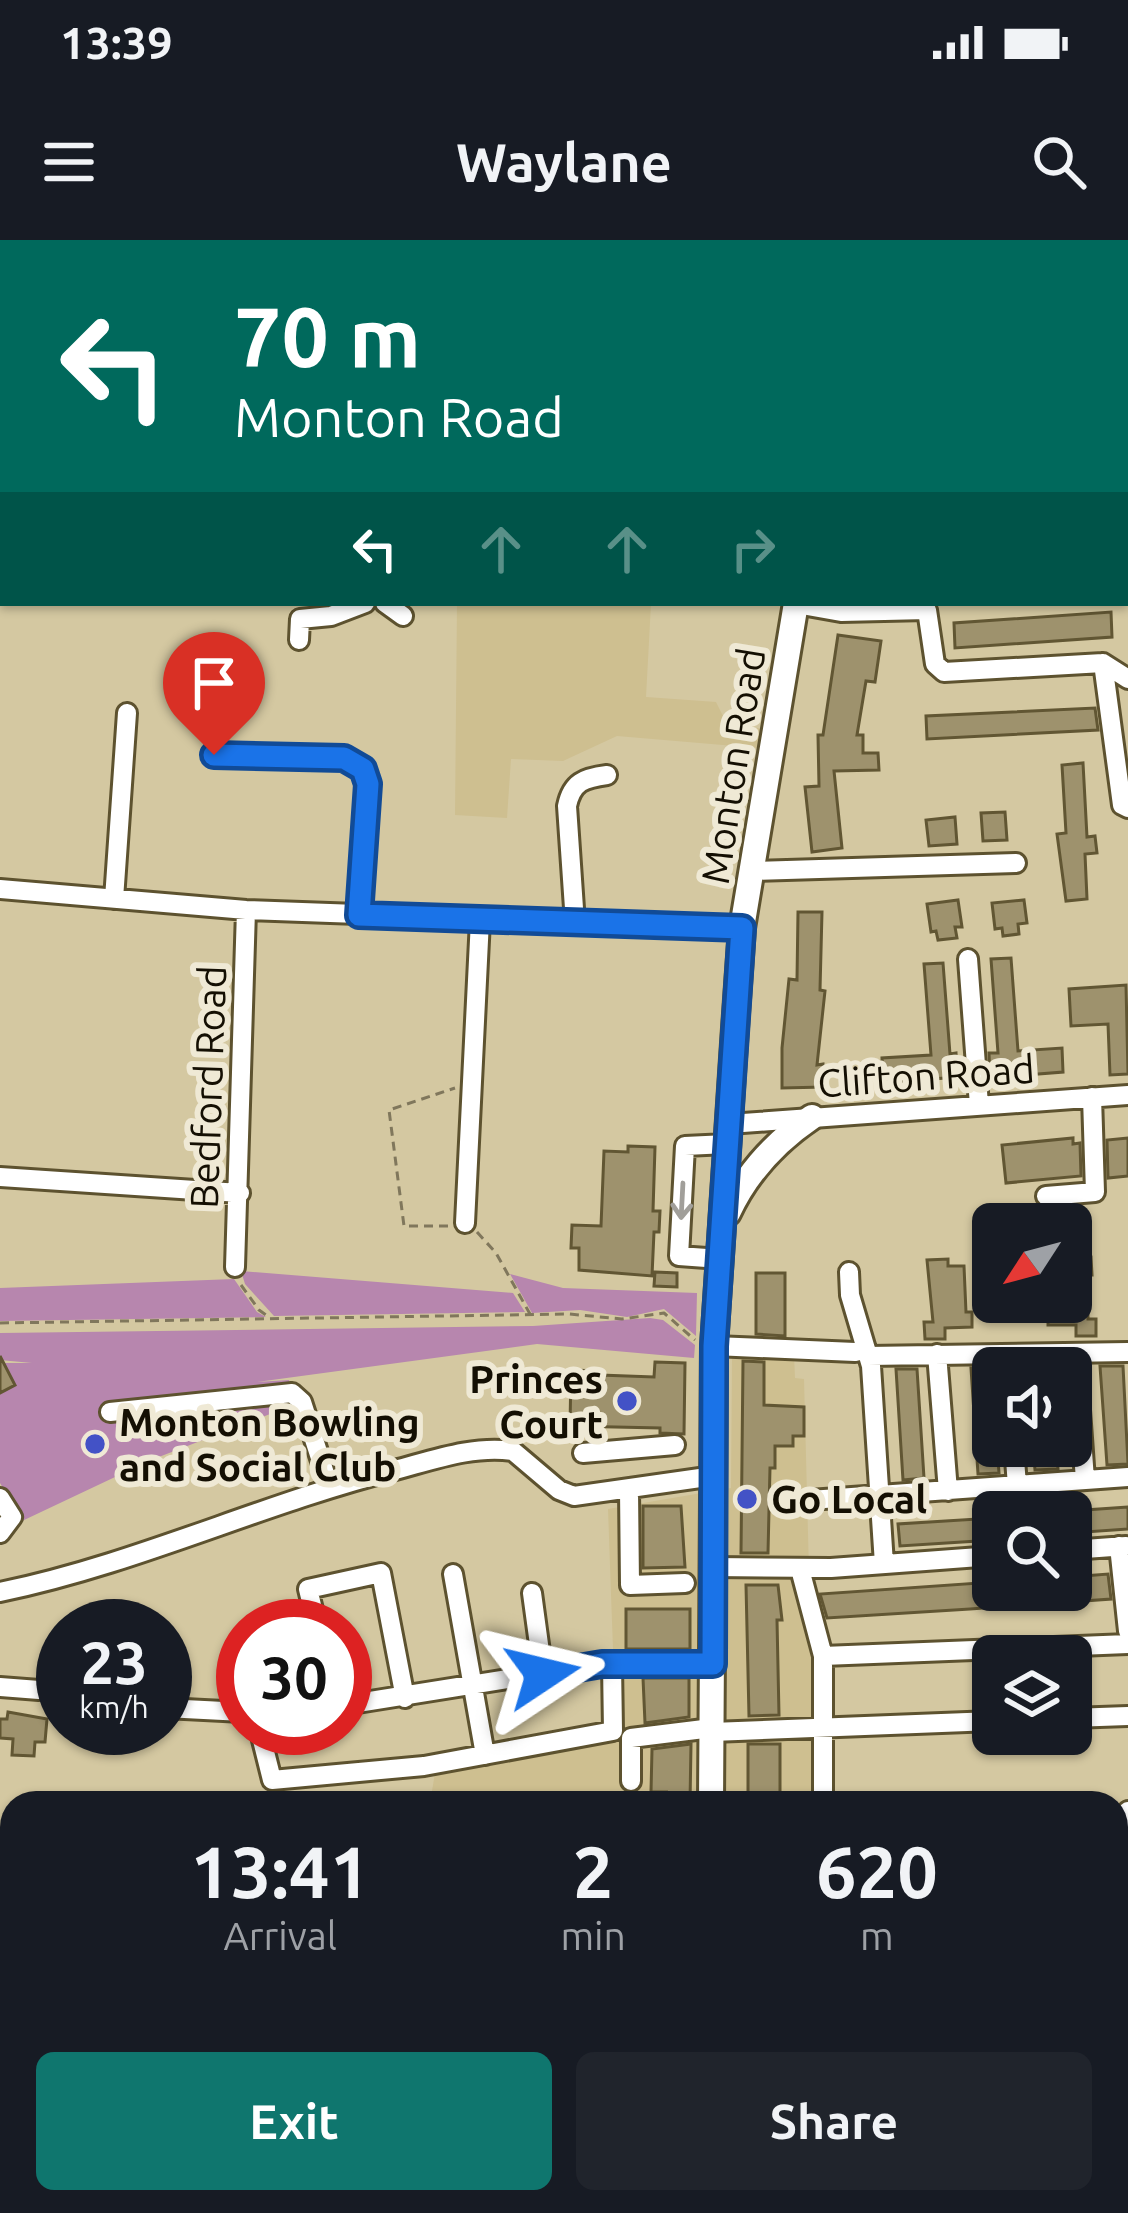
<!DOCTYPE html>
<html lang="en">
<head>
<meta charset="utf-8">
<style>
	body { margin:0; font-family:Ubuntu,sans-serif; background:#20242c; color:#f1f3f6; height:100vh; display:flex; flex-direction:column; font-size:45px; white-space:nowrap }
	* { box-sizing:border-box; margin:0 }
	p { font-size:39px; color:#9ea1a6 }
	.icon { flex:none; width:66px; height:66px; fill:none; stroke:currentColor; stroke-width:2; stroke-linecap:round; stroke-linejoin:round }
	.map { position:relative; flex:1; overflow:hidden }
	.side { position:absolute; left:0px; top:1551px; width:1128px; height:423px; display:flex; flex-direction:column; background:#171b24; border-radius:36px 36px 0 0; box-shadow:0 3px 9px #0004 }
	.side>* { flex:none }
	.hud { position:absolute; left:0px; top:0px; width:1128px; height:366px; box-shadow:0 3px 9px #0004; background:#00695c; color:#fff; overflow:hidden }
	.needle { width:78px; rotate:234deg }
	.buttons { position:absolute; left:972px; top:963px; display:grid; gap:24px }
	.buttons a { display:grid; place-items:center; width:120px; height:120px; border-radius:18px; background:#171b24; box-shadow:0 3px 9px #0004; font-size:60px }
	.speed { position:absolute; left:36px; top:1359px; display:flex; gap:24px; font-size:60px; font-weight:700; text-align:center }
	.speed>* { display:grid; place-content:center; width:156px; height:156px; border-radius:50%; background:#171b24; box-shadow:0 3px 9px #0004; line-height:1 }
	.speed small { font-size:30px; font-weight:400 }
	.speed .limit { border:18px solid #d22; background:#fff; color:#111 }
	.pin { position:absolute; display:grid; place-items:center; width:102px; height:102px; color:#fff; margin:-123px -51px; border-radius:50% 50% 50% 0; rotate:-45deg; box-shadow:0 0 12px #0007 }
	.pin .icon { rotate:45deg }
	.me { position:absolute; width:132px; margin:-66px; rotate:80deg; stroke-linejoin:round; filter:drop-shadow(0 0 9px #0008) }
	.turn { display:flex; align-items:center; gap:42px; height:252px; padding:0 36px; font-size:54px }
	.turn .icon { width:156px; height:156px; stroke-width:2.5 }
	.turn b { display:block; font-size:84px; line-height:102px }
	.lanes { display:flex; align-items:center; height:114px; padding:0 36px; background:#0003; justify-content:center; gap:60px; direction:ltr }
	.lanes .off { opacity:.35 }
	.eta { display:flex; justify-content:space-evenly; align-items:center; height:204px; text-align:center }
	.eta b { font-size:72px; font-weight:700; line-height:84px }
	.action { display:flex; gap:24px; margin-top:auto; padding:24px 36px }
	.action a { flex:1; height:138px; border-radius:18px; background:#0f766e; color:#fff; font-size:48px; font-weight:700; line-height:138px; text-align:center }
	.action a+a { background:#20242c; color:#f1f3f6 }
	.status { display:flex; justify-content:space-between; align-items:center; height:84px; padding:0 60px; background:#171b24; direction:ltr }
	.status svg { height:33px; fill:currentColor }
	header { display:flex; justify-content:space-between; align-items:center; height:156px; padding:0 36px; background:#171b24; font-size:54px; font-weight:700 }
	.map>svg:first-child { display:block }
	.built { fill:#cebf90 }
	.grass { fill:#b786ae }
	.building { fill:#9e926d; stroke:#615633; stroke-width:3 }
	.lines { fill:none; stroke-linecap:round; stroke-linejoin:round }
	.minor-casing { stroke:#5d522f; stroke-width:24 }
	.major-casing { stroke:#5d522f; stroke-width:30 }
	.highway-casing { stroke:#5d522f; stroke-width:33 }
	.path { stroke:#80775c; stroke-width:3; stroke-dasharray:9 6; stroke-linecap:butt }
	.minor { stroke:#fff; stroke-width:18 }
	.major { stroke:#fff; stroke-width:24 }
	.highway { stroke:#fff; stroke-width:27 }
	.oneway { stroke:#a19f9a }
	.route-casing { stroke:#114b97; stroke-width:30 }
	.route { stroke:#1a73e8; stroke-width:21 }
	.poi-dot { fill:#4352c6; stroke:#efe9d5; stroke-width:4.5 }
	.labels { text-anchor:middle; stroke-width:12; stroke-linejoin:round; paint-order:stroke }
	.street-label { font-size:39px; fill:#140f03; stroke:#efe9d5 }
	.poi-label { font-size:39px; font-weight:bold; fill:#140f03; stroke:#efe9d5; text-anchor:start }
</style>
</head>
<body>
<div class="status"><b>13:39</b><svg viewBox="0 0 49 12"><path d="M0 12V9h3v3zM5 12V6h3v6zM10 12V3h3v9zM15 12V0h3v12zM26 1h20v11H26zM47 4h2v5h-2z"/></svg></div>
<header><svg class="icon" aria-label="menu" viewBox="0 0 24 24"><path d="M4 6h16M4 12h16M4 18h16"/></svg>Waylane<svg class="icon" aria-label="search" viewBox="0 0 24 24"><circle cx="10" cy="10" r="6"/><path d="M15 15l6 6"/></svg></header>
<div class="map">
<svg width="1128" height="1973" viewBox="0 0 1128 1973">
	<rect width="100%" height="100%" fill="#d4c8a1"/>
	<path class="built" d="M 457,363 L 651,364 L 646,457 L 716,462 L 726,482 L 773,491 L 769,509 L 617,496 L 563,521 L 511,519 L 507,578 L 455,575 Z
		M 732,1114 L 794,1114 L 795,1138 L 804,1139 L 815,1563 L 430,1563 L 436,1527 L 616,1494 L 608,1269 L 731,1248 Z
		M 604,1962 L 791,1962 L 790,1973 L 603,1973 Z"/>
	<path class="grass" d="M 241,1031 L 513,1053 L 525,1072 L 274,1076 L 245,1044 Z
		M 510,1034 L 563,1048 L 697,1053 L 696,1096 L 664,1069 L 627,1077 L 580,1070 L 532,1073 Z
		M 234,1039 L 257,1072 L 266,1077 L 0,1081 L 0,1048 Z
		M 650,1078 L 663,1080 L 695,1105 L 694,1118 L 537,1104 L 257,1142 L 289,1140 L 296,1164 L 151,1220 L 22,1281 L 0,1243 L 0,1123 L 32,1123 L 0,1120 L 0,1093 L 533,1086 Z"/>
	<path class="building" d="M 1111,372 L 1112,397 L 955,408 L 954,383 Z
		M 838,395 L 881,401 L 875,442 L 866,441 L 857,495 L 863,495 L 863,513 L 878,513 L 879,530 L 834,531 L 842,608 L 812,612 L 805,547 L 819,546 L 818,495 L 823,495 Z
		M 1095,468 L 1098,490 L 927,499 L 926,476 Z
		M 1083,523 L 1087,597 L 1095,596 L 1097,613 L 1085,614 L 1087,659 L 1066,661 L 1057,594 L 1066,593 L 1062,525 Z
		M 1005,572 L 1007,600 L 983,601 L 981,573 Z
		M 955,577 L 957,604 L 929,606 L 926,580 Z
		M 958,660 L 962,687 L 955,687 L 957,698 L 938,700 L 936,691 L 931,692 L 927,664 Z
		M 1024,660 L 1027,683 L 1018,684 L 1019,694 L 1003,696 L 1002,688 L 995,689 L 992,663 Z
		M 798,672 L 822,672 L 820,750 L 825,751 L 817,825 L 823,824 L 824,847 L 782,848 L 782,808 L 789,739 L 797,740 Z
		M 1011,718 L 1018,811 L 1062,808 L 1063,832 L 990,838 L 989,813 L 998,813 L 991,719 Z
		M 943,723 L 950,814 L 956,813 L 957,837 L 883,843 L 882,818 L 931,815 L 924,724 Z
		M 1126,745 L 1128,834 L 1110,835 L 1108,784 L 1071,786 L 1069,749 Z
		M 1073,898 L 1073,904 L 1080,903 L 1081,936 L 1006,943 L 1002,905 Z
		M 1128,898 L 1128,936 L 1108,938 L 1107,900 Z
		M 628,906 L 655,907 L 653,971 L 660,971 L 659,992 L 654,992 L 652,1036 L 579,1030 L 579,1008 L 571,1008 L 572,985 L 601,986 L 604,911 L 628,912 Z
		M 1071,1017 L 1091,1017 L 1092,1035 L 1087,1035 L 1088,1079 L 1096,1079 L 1096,1096 L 1076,1096 L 1076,1085 L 1048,1085 L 1048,1070 L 1060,1070 L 1060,1062 L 1071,1062 Z
		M 948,1019 L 948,1026 L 964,1026 L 966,1072 L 972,1072 L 972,1087 L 945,1088 L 945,1099 L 925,1099 L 924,1082 L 933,1082 L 927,1020 Z
		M 655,1032 L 677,1033 L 677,1047 L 654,1046 Z
		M 756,1033 L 785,1033 L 785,1096 L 756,1094 Z
		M 0,1116 L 15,1145 L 0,1153 Z
		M 743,1121 L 764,1122 L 764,1165 L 804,1167 L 804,1196 L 793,1196 L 793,1206 L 775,1206 L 775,1228 L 770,1228 L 768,1313 L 741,1313 Z
		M 655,1122 L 685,1123 L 684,1194 L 660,1193 L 660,1188 L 570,1186 L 571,1130 L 600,1131 L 600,1135 L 654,1137 Z
		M 1100,1126 L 1123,1126 L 1128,1224 L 1107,1225 Z
		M 971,1128 L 992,1128 L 993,1206 L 997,1206 L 999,1233 L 978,1234 Z
		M 896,1129 L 917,1129 L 924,1238 L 903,1240 Z
		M 1033,1206 L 1056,1206 L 1058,1229 L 1035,1230 Z
		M 643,1266 L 681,1266 L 685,1327 L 643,1328 Z
		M 1128,1267 L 1128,1289 L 1071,1293 L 1071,1271 Z
		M 993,1278 L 993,1300 L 900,1306 L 898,1284 Z
		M 1108,1334 L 1111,1359 L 970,1369 L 827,1378 L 820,1354 L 993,1342 L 993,1350 L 1071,1350 L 1071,1337 Z
		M 746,1345 L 778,1345 L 782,1380 L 777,1380 L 779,1475 L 749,1476 Z
		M 626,1369 L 690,1369 L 690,1409 L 626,1409 Z
		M 643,1438 L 689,1438 L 689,1477 L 645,1483 Z
		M 8,1472 L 47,1479 L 45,1502 L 35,1502 L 34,1516 L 12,1515 L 13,1499 L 0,1498 L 0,1479 L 7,1479 Z
		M 691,1504 L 690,1563 L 673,1563 L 667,1552 L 651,1552 L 652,1509 Z
		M 748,1504 L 780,1504 L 780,1556 L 773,1556 L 773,1563 L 748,1563 Z"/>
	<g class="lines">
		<g class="minor-casing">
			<path id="minor" d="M 561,0 L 563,3
				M 608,0 L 611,3
				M 930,0 L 935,3
				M 493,3 L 497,0
				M 0,196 L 3,197
				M 1125,327 L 1128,327
				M 385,363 L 403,376
				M 796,364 L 841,372 L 927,370 L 935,424 L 944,432 L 1103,423
				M 299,400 L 300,379 L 331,376 L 365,363
				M 1103,423 L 1122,565 L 1128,568
				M 1103,423 L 1128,439
				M 215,515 L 343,518 L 363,529 L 369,544 L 359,675
				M 751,631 L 1016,623
				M 0,649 L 246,670 L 742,688
				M 114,659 L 127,473
				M 575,683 L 567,566 C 572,542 584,538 607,535
				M 968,719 L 979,865
				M 729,884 L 1128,855
				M 0,937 L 240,953
				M 1046,956 L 1095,952 L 1092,857
				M 465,983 L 480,680
				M 720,1019 L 679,1016 L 685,906 L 727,904
				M 235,1027 L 246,670
				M 849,1032 L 850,1055 L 871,1126 L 884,1324
				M 714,1106 L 855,1112 L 866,1109
				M 937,1114 L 948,1251
				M 1076,1114 L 1085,1240
				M 868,1116 L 1128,1112
				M 110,1172 L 292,1153 L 302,1162 L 329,1246
				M 1014,1206 L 1019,1272
				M 583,1213 L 675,1205
				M 629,1250 L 630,1345 L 685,1343
				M 0,1258 L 12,1277 L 0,1293
				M 810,1260 L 1128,1237
				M 1119,1306 L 1128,1391
				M 1071,1310 L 1126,1306
				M 713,1327 L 831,1328 L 993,1316
				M 800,1329 L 823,1416
				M 453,1334 L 485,1515
				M 0,1352 C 136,1324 261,1264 395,1230 C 433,1220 474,1205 513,1211 L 559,1250 L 574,1256 L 714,1236
				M 532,1353 L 543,1434
				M 317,1386 L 308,1349 L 381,1333 L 405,1458
				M 0,1447 L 39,1450
				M 345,1465 L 602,1424 L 713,1424
				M 165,1468 L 243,1472
				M 1071,1478 L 1128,1476
				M 122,1488 L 123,1494
				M 259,1488 L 272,1540 L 424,1526 L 613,1491 L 612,1424
				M 712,1492 L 993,1481
				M 631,1541 L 631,1498 L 712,1488
				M 823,1563 L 823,1416 L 1128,1404
				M 1116,1604 L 1128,1571
				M 0,1628 L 12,1629
				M 1112,1962 L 1128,1968
				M 693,1972 L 716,1973
				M 250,1973 L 252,1962
				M 797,1973 L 798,1962
				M 981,1973 L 985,1962"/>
		</g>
		<g class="major-casing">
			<path id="major" d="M 778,0 L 778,3
				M 728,973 C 747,932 775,902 812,877
				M 711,1563 L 714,1106 L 735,788 L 742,688 L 796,363
				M 0,1906 L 12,1909
				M 203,1962 L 238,1973
				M 692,1973 L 693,1962"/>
		</g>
		<g class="highway-casing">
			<path id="highway" d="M 1116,0 L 1117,3
				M 1125,25 L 1128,34"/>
		</g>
		<path class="path" d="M 1125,170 L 1128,169
			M 1125,194 L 1128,196
			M 448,986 L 404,986 L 389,870 L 455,848
			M 477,992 L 496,1013 L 530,1074
			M 241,1045 L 259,1070 L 270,1078
			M 0,1083 L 569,1074 L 622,1079 L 664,1073 L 695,1100
			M 252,1376 L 255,1386"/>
		<use href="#minor" class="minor"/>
		<use href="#major" class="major"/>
		<use href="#highway" class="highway"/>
	</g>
	<defs><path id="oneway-shaft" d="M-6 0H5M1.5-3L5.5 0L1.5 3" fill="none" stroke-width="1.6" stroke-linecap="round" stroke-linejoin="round" transform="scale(3)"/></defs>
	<use class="oneway" href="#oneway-shaft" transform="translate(682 961) rotate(93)"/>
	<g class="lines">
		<g class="route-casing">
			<path id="route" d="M 214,515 L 344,518 L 363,529 L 368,544 L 359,675 L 742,688 L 714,1106 L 713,1424 L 602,1424 L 543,1434"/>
		</g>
		<use href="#route" class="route"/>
	</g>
	<g class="poi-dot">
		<circle cx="627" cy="1161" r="12"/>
		<circle cx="95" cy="1204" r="12"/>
		<circle cx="747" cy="1259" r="12"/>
	</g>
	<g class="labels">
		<g class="street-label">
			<text transform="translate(733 526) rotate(-81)" y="14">Monton Road</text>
			<text transform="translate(926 836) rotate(-4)" y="14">Clifton Road</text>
			<text transform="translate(208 847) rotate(-88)" y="14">Bedford Road</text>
		</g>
		<g class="poi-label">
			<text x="603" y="1153" text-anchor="end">Princes<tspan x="603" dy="45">Court</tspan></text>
			<text x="119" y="1196">Monton Bowling<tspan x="119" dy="45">and Social Club</tspan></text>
			<text x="771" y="1273">Go Local</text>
		</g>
	</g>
</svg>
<div class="buttons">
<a><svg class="needle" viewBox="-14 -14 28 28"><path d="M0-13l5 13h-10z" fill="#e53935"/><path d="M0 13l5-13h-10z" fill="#9ea1a6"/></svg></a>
<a><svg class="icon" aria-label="sound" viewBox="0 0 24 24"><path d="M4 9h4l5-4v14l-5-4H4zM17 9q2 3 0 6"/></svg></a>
<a><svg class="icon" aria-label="search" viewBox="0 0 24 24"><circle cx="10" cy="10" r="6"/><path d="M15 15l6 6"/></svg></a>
<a><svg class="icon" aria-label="layers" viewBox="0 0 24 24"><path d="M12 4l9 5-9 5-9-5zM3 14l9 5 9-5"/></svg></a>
</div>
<div class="speed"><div>23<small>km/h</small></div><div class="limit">30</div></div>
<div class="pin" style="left:214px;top:515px;background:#d93025"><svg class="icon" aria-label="arrive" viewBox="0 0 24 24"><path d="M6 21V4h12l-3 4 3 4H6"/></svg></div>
<svg class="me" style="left:543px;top:1434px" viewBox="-20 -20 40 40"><path d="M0-17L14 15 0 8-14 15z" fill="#1a73e8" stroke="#fff" stroke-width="4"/></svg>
<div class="hud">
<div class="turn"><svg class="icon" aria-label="left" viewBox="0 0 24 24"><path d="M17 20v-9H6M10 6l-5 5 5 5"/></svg><div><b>70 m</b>Monton Road</div></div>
<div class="lanes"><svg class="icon" aria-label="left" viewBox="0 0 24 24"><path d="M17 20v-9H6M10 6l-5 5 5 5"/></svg><svg class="icon off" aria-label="ahead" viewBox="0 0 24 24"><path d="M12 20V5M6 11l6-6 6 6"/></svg><svg class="icon off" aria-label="ahead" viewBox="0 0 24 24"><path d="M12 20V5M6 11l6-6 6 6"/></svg><svg class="icon off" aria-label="right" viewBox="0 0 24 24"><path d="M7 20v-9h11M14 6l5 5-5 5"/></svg></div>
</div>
<section class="side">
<div class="eta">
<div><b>13:41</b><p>Arrival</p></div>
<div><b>2</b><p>min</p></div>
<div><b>620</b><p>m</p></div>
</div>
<div class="action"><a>Exit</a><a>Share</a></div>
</section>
</div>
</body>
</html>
